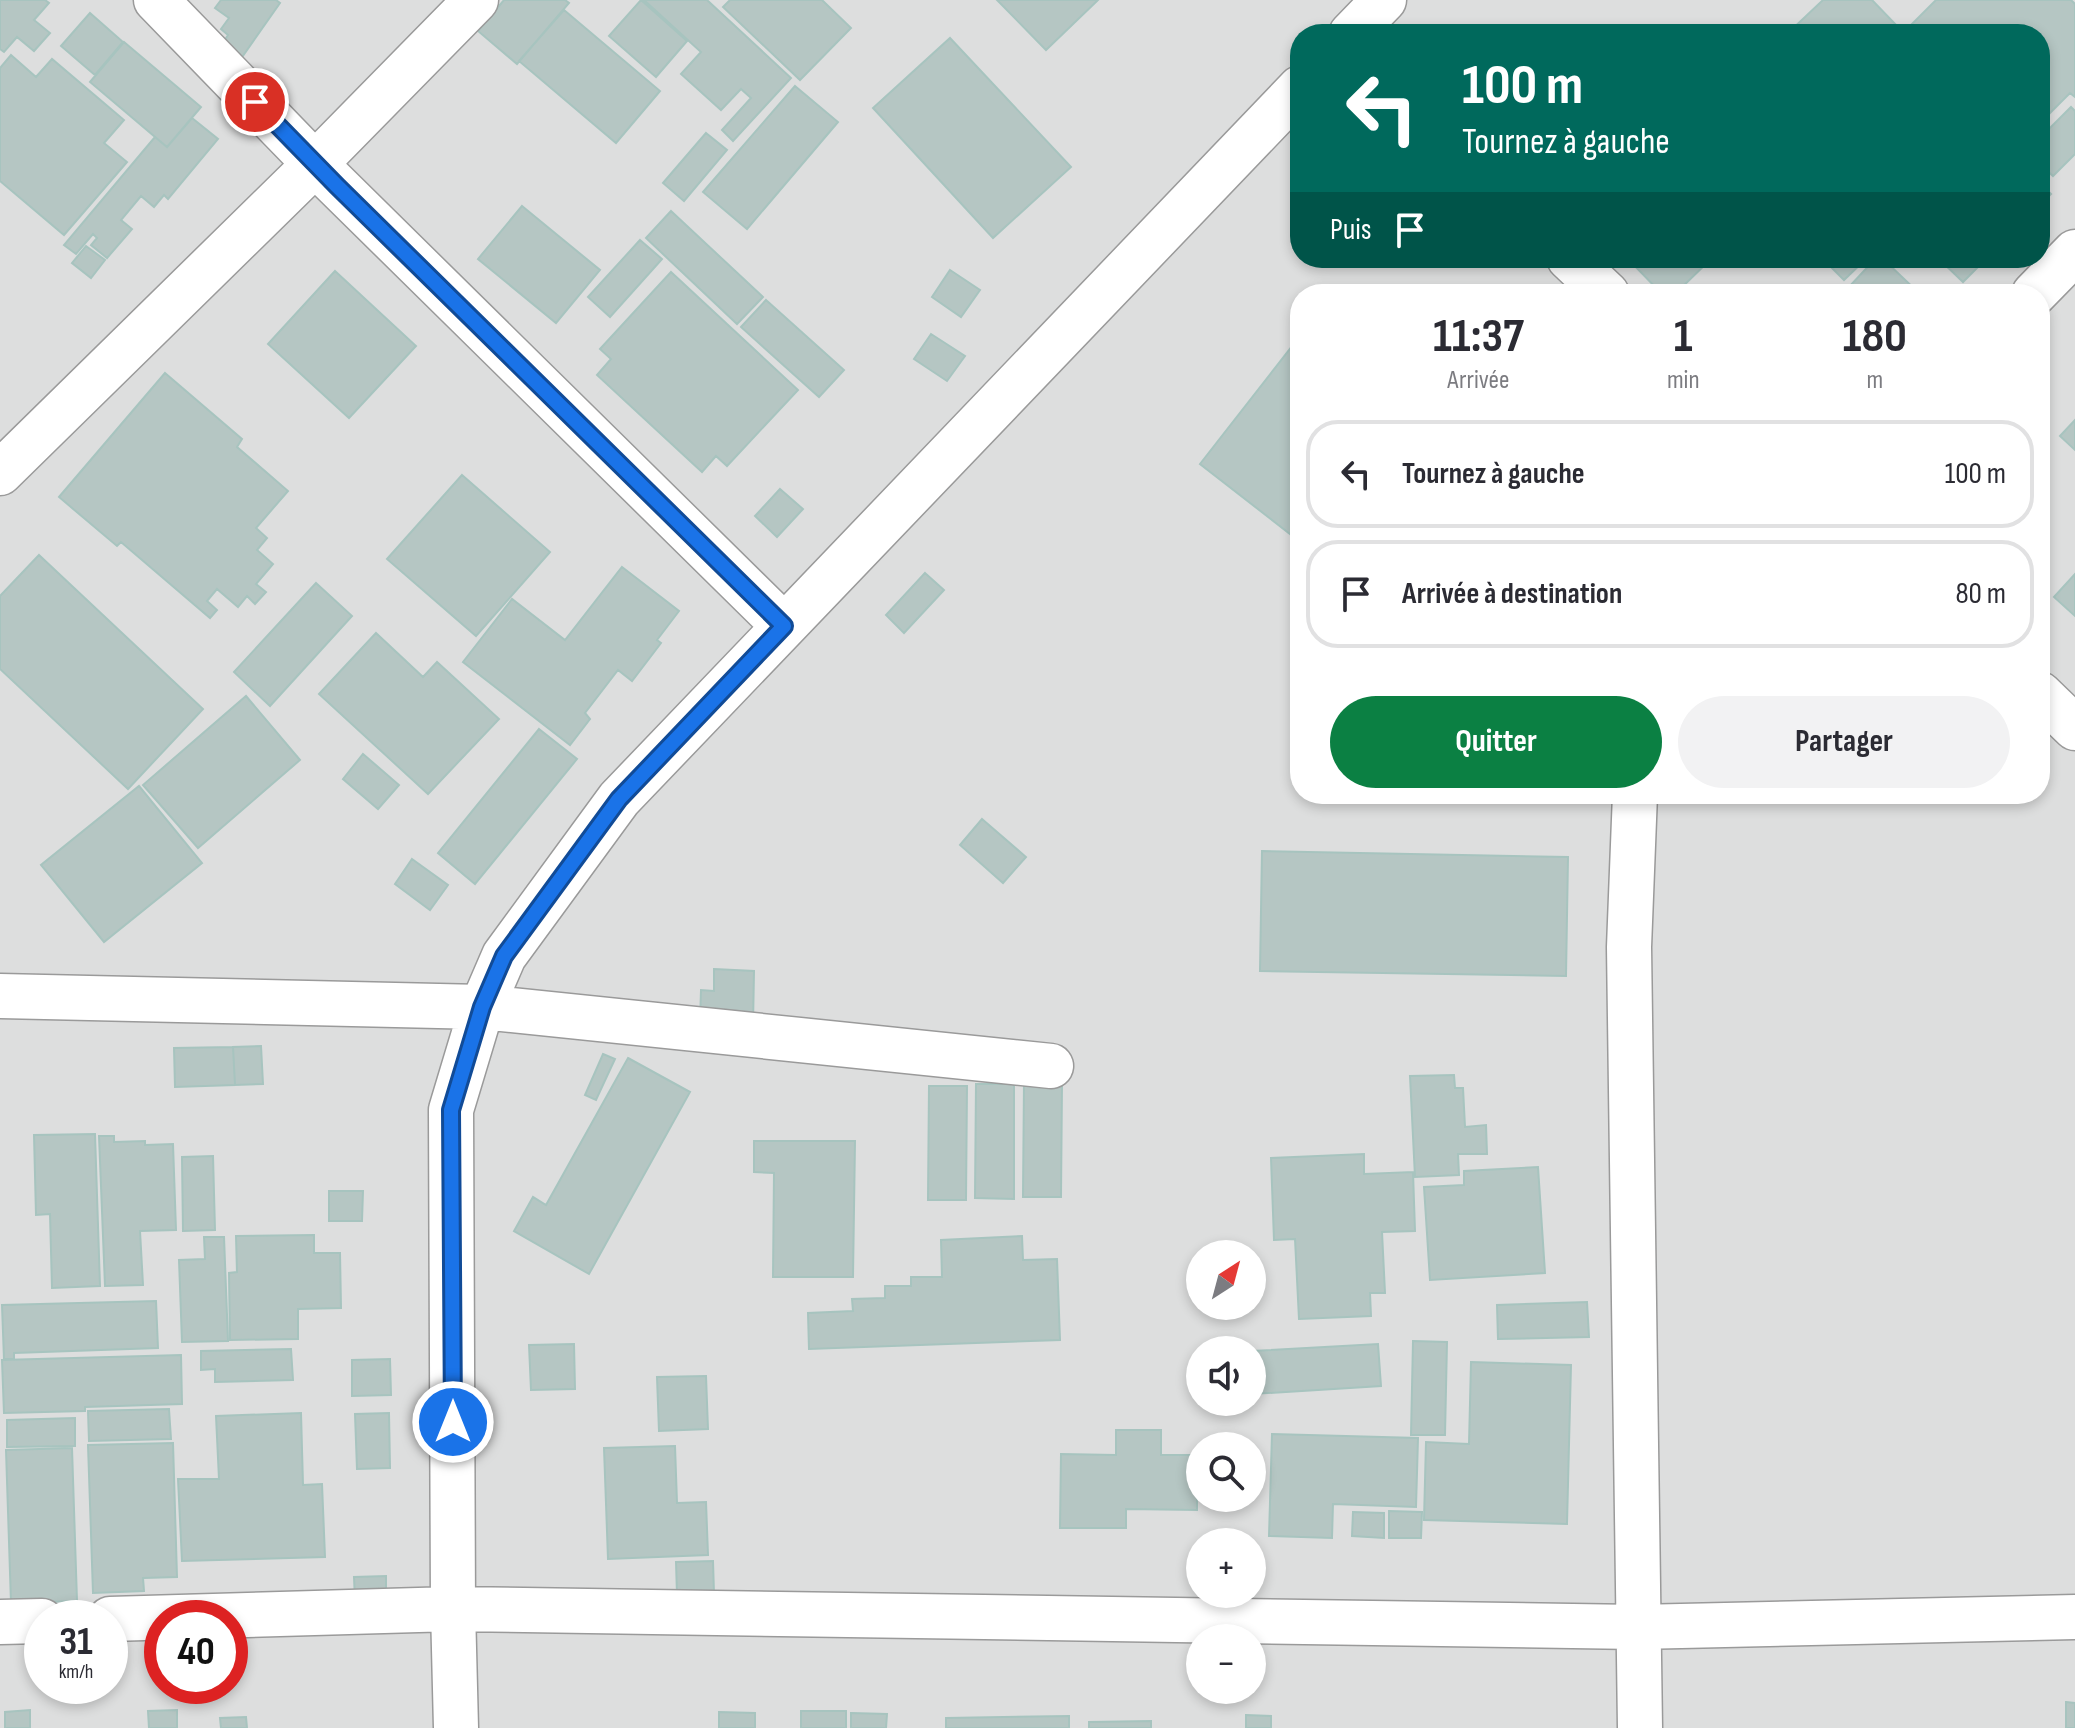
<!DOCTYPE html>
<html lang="fr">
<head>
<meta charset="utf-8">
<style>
	body { margin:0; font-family:"Sofia Sans Condensed",sans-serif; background:#f2f2f3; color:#2b2b33; height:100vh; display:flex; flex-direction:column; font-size:30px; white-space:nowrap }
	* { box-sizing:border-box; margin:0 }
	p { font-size:26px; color:#7c7c81 }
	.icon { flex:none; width:44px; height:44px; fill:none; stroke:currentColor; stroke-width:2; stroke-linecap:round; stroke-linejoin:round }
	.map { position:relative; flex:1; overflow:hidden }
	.sheet { position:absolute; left:1290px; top:284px; width:760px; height:520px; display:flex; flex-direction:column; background:#fff; border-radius:32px; box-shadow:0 4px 12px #0003 }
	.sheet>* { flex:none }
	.guide { position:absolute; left:1290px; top:24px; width:760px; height:244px; border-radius:32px; box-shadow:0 4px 12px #0003; background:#00695c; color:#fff; overflow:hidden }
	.needle { width:52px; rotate:36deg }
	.fabs { position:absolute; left:1186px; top:1240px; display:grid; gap:16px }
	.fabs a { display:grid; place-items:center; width:80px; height:80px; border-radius:50%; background:#fff; box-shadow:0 4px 12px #0003; font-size:40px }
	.speed { position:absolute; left:24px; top:1600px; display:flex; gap:16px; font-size:40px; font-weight:700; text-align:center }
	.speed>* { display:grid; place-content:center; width:104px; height:104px; border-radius:50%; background:#fff; box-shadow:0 4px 12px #0003; line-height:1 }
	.speed small { font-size:20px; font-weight:400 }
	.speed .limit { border:12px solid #d22; background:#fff; color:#111 }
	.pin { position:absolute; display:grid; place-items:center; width:68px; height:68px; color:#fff; margin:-34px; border:4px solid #fff; border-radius:50%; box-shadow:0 2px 8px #0007 }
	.me { position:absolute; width:88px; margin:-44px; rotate:0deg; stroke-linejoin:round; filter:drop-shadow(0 0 6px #0008) }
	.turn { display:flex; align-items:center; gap:28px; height:168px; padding:0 40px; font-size:36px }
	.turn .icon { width:104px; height:104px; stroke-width:2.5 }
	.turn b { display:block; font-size:56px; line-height:68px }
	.then { display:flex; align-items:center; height:76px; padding:0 40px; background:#0003; gap:16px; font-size:30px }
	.eta { display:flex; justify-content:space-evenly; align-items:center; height:136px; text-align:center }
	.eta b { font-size:48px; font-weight:700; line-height:56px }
	.cta { display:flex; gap:16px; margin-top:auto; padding:16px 40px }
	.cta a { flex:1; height:92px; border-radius:48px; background:#0b8043; color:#fff; font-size:32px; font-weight:700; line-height:92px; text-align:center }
	.cta a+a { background:#f2f2f3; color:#2b2b33 }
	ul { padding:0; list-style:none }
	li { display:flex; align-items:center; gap:24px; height:108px; margin:0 16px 12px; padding:0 24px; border:4px solid #e1e1e2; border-radius:32px }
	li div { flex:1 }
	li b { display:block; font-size:30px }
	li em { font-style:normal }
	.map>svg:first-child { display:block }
	.residential { fill:#dddede; fill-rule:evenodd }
	.building { fill:#b5c6c3; stroke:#a7c4bf; stroke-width:2 }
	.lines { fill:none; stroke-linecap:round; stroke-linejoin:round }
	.minor-casing { stroke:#9a9a9a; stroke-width:47 }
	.minor { stroke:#fff; stroke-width:44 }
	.route-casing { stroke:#114b97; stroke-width:20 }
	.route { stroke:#1a73e8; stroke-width:14 }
</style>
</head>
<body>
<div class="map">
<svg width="2075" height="1728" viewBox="0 0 2075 1728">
	<rect width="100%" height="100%" fill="#e6f1f1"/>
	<path class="residential" d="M 0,0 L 2075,0 L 2075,1728 L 0,1728 ZM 1300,34 L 2040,34 L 2040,258 L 1300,258 ZM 1300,294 L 2040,294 L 2040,794 L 1300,794 ZM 1200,1254 L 1252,1254 L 1252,1306 L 1200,1306 ZM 1200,1350 L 1252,1350 L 1252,1402 L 1200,1402 ZM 1200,1446 L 1252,1446 L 1252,1498 L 1200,1498 ZM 1200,1542 L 1252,1542 L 1252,1594 L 1200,1594 ZM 42,1618 L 110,1618 L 110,1686 L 42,1686 ZM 162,1618 L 230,1618 L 230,1686 L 162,1686 ZM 1200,1638 L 1252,1638 L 1252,1690 L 1200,1690 Z"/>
	<path class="building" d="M 0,0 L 45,0 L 49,3 L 34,20 L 50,33 L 34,51 L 17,37 L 4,52 L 0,49 Z
		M 221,0 L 276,0 L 280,3 L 240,60 L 221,46 L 228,35 L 221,29 L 229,18 L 215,8 Z
		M 504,0 L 565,0 L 569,3 L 517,64 L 478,31 Z
		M 641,0 L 687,41 L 656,77 L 609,36 Z
		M 644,0 L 707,0 L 791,78 L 733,141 L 722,130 L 751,98 L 741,89 L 721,110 L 681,74 L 701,52 Z
		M 730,0 L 822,0 L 851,28 L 800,80 L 723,7 Z
		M 997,0 L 1098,0 L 1046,50 Z
		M 1823,0 L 1872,0 L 1898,27 L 1890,34 L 1787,34 Z
		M 1936,0 L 2071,0 L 2075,4 L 2075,97 L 2070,93 L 2040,123 L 2040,34 L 1920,34 L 1911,25 Z
		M 564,10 L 660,91 L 616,143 L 519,61 Z
		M 90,13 L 123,42 L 95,75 L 61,46 Z
		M 950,38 L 1071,167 L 993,238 L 873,108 Z
		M 124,42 L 201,107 L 167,147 L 90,82 Z
		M 11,55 L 36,77 L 52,59 L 124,120 L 104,143 L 127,162 L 64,235 L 0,181 L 0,68 Z
		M 795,86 L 838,122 L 747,229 L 703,192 Z
		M 2071,107 L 2075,111 L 2075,154 L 2053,176 L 2040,164 L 2040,138 Z
		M 192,118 L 218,139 L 168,199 L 164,195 L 154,207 L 141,196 L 121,220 L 132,229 L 107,258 L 91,245 L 97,238 L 93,234 L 76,254 L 64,245 L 155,137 L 167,147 Z
		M 706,133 L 727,150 L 684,201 L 663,183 Z
		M 2040,183 L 2051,194 L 2040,205 Z
		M 522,206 L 600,270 L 556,323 L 478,259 Z
		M 671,211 L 763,297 L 737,324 L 646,238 Z
		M 640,240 L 662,259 L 610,317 L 588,297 Z
		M 86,246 L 105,260 L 91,278 L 72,263 Z
		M 1627,258 L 1712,258 L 1675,294 L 1662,294 Z
		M 1822,258 L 1867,258 L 1844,280 Z
		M 1876,258 L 1882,258 L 1920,294 L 1854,294 L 1848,288 Z
		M 1938,258 L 1987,258 L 1963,282 Z
		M 950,270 L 980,290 L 961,317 L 932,297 Z
		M 335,271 L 416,346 L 349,418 L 268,344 Z
		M 671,272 L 798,390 L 727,466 L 716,456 L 702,472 L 597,375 L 611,359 L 600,349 Z
		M 766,300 L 844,370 L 819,397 L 741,327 Z
		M 931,334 L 965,356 L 947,381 L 914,359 Z
		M 1300,336 L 1300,521 L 1290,534 L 1200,464 Z
		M 165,373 L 242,439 L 237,447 L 288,491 L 256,528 L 267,538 L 257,550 L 273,564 L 256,584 L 266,592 L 255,604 L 247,596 L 238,607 L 217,589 L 207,601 L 217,610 L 210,618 L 121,542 L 117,546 L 59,497 Z
		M 2075,420 L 2075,450 L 2060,436 Z
		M 462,475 L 550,552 L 476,636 L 387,559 Z
		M 780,489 L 803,509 L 777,537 L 755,516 Z
		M 39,555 L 203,709 L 128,789 L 0,669 L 0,596 Z
		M 622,567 L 679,611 L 657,640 L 661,643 L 632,681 L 618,670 L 585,713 L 590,719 L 570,745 L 463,662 L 512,599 L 565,640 Z
		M 925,573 L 944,590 L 904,633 L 886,615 Z
		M 2075,574 L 2075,616 L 2054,597 Z
		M 316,583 L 352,616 L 270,706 L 234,672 Z
		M 376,633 L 423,677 L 437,662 L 499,719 L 428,794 L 319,694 Z
		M 246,696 L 300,760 L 198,848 L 143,785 Z
		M 539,729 L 577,759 L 475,884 L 438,853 Z
		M 363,754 L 399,785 L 378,809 L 343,779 Z
		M 139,786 L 202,863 L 104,942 L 41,865 Z
		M 982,819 L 1026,857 L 1003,883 L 960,845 Z
		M 1262,851 L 1568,857 L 1566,976 L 1260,971 Z
		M 412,859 L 448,885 L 430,910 L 395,884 Z
		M 714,969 L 754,971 L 753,1025 L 700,1023 L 701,990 L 714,991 Z
		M 261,1046 L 263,1084 L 235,1085 L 233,1047 Z
		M 233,1047 L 235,1085 L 175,1087 L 174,1048 Z
		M 603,1054 L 615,1059 L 596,1100 L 585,1095 Z
		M 628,1058 L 690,1092 L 589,1274 L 514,1231 L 533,1197 L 546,1205 Z
		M 1454,1075 L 1455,1088 L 1463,1088 L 1465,1127 L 1486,1125 L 1487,1154 L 1458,1154 L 1459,1175 L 1415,1177 L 1410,1076 Z
		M 1024,1083 L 1062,1083 L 1061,1197 L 1023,1197 Z
		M 976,1084 L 1014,1084 L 1014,1199 L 975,1198 Z
		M 929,1086 L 967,1086 L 966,1200 L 928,1200 Z
		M 95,1134 L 100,1286 L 52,1288 L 50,1214 L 36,1215 L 34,1135 Z
		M 99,1136 L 114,1136 L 114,1142 L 145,1141 L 145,1145 L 173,1144 L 176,1230 L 140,1231 L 143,1285 L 105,1286 Z
		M 754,1141 L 855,1141 L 853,1277 L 773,1277 L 774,1173 L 754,1172 Z
		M 1364,1154 L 1364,1174 L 1413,1172 L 1415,1231 L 1382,1232 L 1385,1293 L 1370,1293 L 1371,1316 L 1299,1319 L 1295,1239 L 1274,1240 L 1271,1158 Z
		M 213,1156 L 215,1230 L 183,1231 L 182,1157 Z
		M 1538,1167 L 1545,1273 L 1430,1280 L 1424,1187 L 1464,1185 L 1464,1171 Z
		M 329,1191 L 363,1191 L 362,1221 L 329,1221 Z
		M 314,1235 L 314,1253 L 340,1253 L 341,1308 L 298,1309 L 298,1339 L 230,1340 L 229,1273 L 237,1272 L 236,1236 Z
		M 1022,1236 L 1023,1260 L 1057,1259 L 1060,1340 L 809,1349 L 808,1313 L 853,1311 L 852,1299 L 885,1298 L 885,1286 L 911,1286 L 911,1277 L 942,1277 L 941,1240 Z
		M 204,1237 L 224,1237 L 228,1341 L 182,1342 L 179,1260 L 205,1259 Z
		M 156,1301 L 158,1348 L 14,1353 L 14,1359 L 4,1359 L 2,1305 Z
		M 1587,1302 L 1589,1337 L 1498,1339 L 1497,1305 Z
		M 1413,1341 L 1447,1342 L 1445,1435 L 1411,1435 Z
		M 574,1344 L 575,1389 L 531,1390 L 529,1345 Z
		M 1378,1344 L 1381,1386 L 1252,1394 L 1252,1351 Z
		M 291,1349 L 293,1380 L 215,1382 L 215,1369 L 201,1370 L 201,1351 Z
		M 181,1355 L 182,1404 L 85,1407 L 85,1411 L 4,1413 L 2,1360 Z
		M 390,1359 L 391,1395 L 352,1396 L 352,1360 Z
		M 1471,1362 L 1571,1365 L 1567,1524 L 1424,1520 L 1426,1442 L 1469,1444 Z
		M 706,1376 L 708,1429 L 659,1431 L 657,1377 Z
		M 169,1409 L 171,1439 L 89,1441 L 88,1411 Z
		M 301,1413 L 303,1485 L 322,1484 L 325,1557 L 182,1561 L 178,1479 L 219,1479 L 216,1416 Z
		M 389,1413 L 390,1468 L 357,1469 L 355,1414 Z
		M 75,1418 L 75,1446 L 7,1447 L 7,1420 Z
		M 1116,1430 L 1161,1430 L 1161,1455 L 1197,1455 L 1197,1510 L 1126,1509 L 1126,1528 L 1060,1528 L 1061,1454 L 1116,1455 Z
		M 1272,1434 L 1418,1438 L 1416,1507 L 1333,1504 L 1332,1538 L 1269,1536 Z
		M 173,1443 L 177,1577 L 143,1578 L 144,1591 L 93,1593 L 88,1445 Z
		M 675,1446 L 677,1503 L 706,1502 L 708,1555 L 608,1559 L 604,1448 Z
		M 72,1448 L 77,1601 L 11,1603 L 6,1450 Z
		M 1389,1511 L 1422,1512 L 1421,1538 L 1389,1538 Z
		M 1353,1512 L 1384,1513 L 1384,1538 L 1352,1536 Z
		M 713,1561 L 714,1594 L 677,1594 L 676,1562 Z
		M 386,1576 L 386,1601 L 355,1601 L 354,1577 Z
		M 2066,1702 L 2075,1703 L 2075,1728 L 2066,1728 Z
		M 30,1710 L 30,1728 L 5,1728 L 5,1712 Z
		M 177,1710 L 177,1728 L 149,1728 L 148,1711 Z
		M 801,1711 L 846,1711 L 846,1728 L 801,1728 Z
		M 719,1712 L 755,1713 L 755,1728 L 719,1728 Z
		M 851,1713 L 887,1714 L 886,1728 L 851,1728 Z
		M 1246,1715 L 1271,1716 L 1271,1728 L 1246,1728 Z
		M 1069,1716 L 1069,1728 L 946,1728 L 946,1718 Z
		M 246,1717 L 247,1728 L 221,1728 L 220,1718 Z
		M 1151,1721 L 1151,1728 L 1089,1728 L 1089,1722 Z"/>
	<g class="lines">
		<g class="minor-casing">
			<path id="minor" d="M 156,0 L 315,164 L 784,626
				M 1351,34 L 1384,0
				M 1569,258 L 1607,294
				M 2034,294 L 2075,252
				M 0,473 L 315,164 L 476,0
				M 2040,694 L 2075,728
				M 1635,794 L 1629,947 L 1640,1728
				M 0,996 L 482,1007 L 1051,1066
				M 110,1619 L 453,1609 L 1637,1627 L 2075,1617
				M 0,1622 L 42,1621
				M 456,1728 L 453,1609 L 451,1110 L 482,1007 L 504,956 L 619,799 L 1300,88"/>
		</g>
		<use href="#minor" class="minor"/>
	</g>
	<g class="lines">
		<g class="route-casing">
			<path id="route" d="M 255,102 L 337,186 L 784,626 L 619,799 L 504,956 L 482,1007 L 451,1110 L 453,1422"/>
		</g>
		<use href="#route" class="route"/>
	</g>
</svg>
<div class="fabs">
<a><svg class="needle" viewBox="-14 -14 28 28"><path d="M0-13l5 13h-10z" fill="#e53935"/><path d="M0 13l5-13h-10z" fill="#7c7c81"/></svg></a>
<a><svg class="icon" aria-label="sound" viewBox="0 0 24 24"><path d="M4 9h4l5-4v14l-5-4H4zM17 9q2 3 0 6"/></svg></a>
<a><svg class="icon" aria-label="search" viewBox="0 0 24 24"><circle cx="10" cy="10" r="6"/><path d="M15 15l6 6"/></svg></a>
<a>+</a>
<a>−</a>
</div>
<div class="speed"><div>31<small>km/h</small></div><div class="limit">40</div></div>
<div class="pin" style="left:255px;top:102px;background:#d93025"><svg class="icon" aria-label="arrive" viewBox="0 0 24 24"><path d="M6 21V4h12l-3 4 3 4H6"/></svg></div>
<svg class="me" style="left:453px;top:1422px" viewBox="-20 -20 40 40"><circle r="17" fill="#1a73e8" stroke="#fff" stroke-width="3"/><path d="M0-11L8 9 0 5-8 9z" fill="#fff"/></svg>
<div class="guide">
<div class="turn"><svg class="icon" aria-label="left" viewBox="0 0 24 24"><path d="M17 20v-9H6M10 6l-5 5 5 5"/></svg><div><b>100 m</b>Tournez à gauche</div></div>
<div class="then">Puis<svg class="icon" aria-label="arrive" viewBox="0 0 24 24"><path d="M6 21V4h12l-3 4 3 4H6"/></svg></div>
</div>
<section class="sheet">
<div class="eta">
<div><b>11:37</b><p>Arrivée</p></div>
<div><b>1</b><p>min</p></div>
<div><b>180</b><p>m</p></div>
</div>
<ul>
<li><svg class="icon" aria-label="left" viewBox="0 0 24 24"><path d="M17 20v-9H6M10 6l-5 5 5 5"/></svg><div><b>Tournez à gauche</b></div><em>100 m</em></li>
<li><svg class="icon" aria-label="arrive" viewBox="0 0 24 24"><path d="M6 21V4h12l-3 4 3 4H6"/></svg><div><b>Arrivée à destination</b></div><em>80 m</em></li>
</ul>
<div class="cta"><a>Quitter</a><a>Partager</a></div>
</section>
</div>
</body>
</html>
